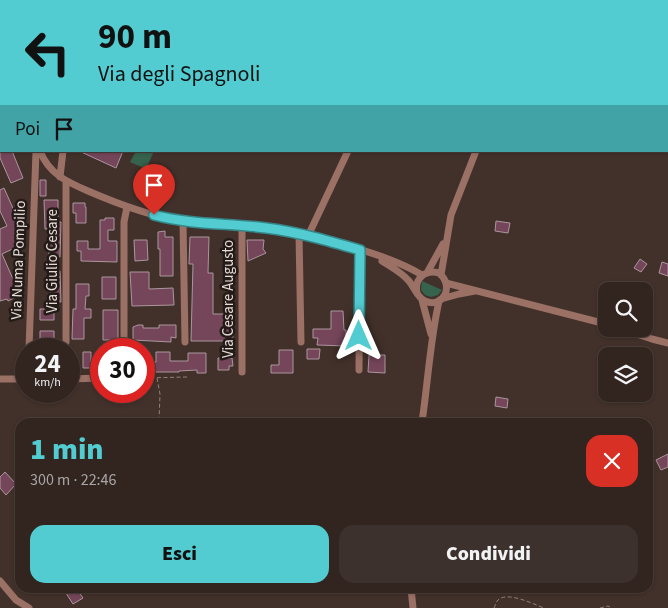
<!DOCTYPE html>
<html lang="it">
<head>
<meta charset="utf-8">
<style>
	body { margin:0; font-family:"Source Sans 3",sans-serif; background:#3d312d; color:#f1f3f6; height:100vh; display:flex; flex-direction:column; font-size:19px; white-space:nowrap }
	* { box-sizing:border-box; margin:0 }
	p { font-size:16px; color:#a8a5a5 }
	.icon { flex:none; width:28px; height:28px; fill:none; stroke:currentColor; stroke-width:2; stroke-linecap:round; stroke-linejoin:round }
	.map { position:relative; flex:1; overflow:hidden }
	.sheet { position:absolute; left:15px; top:418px; width:638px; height:175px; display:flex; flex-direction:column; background:#322520; border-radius:15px; box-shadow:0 1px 4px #0004,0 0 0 1px #4d423e }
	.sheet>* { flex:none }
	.top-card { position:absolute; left:0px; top:0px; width:669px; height:152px; box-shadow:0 1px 4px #0004,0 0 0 1px #4d423e; background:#52ccd0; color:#111; overflow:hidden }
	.buttons { position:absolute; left:598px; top:282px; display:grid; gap:10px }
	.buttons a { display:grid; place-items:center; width:55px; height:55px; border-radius:10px; background:#322520; box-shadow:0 1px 4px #0004,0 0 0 1px #4d423e; font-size:25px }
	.speed { position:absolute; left:15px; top:338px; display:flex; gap:10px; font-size:25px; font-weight:700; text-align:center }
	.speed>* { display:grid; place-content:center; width:65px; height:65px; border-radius:50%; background:#322520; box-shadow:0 1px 4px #0004,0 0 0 1px #4d423e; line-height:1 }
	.speed small { font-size:12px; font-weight:400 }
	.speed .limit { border:8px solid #d22; background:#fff; color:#111 }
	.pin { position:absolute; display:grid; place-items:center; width:42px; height:42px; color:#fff; margin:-51px -21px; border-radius:50% 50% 50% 0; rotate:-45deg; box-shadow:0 0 5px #0007 }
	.pin .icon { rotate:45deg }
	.me { position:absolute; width:55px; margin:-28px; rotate:0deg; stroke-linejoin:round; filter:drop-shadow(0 0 4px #0008) }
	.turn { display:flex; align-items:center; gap:18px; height:105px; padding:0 15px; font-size:22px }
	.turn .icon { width:65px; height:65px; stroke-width:2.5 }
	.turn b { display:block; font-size:35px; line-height:42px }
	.then { display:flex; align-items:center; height:48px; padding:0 15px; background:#0003; gap:10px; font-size:19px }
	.round { display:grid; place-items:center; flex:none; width:52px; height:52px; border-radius:15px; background:#3d312d }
	.summary { display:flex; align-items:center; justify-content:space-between; height:85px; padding:0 15px }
	h1 { font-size:30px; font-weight:800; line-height:38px; color:#52ccd0 }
	.primary-button { display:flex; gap:10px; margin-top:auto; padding:10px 15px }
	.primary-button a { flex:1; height:58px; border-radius:15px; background:#52ccd0; color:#111; font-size:20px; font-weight:800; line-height:58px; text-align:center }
	.primary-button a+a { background:#3d312d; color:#f1f3f6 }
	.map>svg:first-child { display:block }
	.green { fill:#36634d }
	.building { fill:#75465a; stroke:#ab969e }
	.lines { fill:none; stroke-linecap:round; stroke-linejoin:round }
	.path { stroke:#90827c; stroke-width:1; stroke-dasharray:4 2.5; stroke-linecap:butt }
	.minor { stroke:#9b7065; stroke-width:7 }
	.route-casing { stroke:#358587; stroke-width:12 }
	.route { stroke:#52ccd0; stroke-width:9 }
	.labels { text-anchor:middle; stroke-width:5; stroke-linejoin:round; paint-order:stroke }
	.street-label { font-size:15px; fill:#e6dbd6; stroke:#231b18 }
</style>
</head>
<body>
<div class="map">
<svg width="668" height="608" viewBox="0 0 668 608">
	<rect width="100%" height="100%" fill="#42312a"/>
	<path class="green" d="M 136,151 L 154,151 L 146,169 L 130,162 Z
		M 422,281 L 442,290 L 438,295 L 431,297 L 425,295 L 421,290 Z"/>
	<path class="building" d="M 0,151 L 12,151 L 23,178 L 11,183 L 0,158 Z
		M 79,151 L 123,151 L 116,168 Z
		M 40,180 L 46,180 L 46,196 L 40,196 Z
		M 152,187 L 166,190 L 164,200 L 150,198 Z
		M 4,188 L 23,231 L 18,233 L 23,244 L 2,254 L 20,295 L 8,301 L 7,299 L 0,301 L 0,229 L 7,226 L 0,211 L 0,190 Z
		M 44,200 L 58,200 L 58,222 L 61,222 L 60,257 L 49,256 L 48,229 L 45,229 Z
		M 73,203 L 85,203 L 85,207 L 86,207 L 86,223 L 76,223 L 76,213 L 73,213 Z
		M 105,218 L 114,218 L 114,230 L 108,230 L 108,241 L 117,241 L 117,262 L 81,261 L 81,251 L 77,251 L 77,241 L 88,241 L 88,249 L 100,249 L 100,220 L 105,220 Z
		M 496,221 L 510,223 L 508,233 L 495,231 Z
		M 165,231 L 165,237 L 173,237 L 173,276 L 160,276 L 160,249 L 158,249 L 158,232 Z
		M 190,237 L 209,237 L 208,273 L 213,273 L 213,314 L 229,314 L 232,322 L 233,341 L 191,341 L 193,264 L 189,264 Z
		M 134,240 L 147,240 L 148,260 L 135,261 Z
		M 247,240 L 264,240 L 263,249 L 266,253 L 248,261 Z
		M 640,259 L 647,264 L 641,272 L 634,268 Z
		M 662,262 L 668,264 L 668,276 L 659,273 Z
		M 50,271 L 60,271 L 61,302 L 51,302 Z
		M 130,272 L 149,272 L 149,289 L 173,288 L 174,305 L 132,306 Z
		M 102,277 L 116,277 L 116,299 L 102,299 Z
		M 76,284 L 89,284 L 89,296 L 86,296 L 85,309 L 91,309 L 91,318 L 84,318 L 84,339 L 72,339 L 73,309 L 76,309 Z
		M 40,309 L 54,309 L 54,320 L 40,320 Z
		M 103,310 L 118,310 L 118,340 L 103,340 Z
		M 331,311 L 343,311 L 344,330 L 346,330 L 346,346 L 317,345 L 318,338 L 313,338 L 313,329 L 331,329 Z
		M 138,325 L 143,325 L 143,328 L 159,328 L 159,325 L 176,325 L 176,338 L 171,337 L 171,342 L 133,340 L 133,327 Z
		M 40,331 L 54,331 L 54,342 L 40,342 Z
		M 307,349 L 320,349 L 319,359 L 307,359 Z
		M 279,350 L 293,350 L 293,373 L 271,373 L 271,365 L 279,365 Z
		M 83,352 L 91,352 L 91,368 L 83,368 Z
		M 156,352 L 170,352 L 170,361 L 188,361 L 188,353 L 206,353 L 206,373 L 197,373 L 197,370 L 179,371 L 179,372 L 150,372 L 150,374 L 144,374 L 144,363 L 156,362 Z
		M 369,355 L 385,355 L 385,373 L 368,372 Z
		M 218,358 L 232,358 L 233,366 L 229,366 L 229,370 L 218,370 Z
		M 496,397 L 508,399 L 507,408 L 495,406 Z
		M 668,454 L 668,467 L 661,470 L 656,460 Z
		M 5,472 L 16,484 L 6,495 L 0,488 L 0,477 Z
		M 68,588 L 76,588 L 83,598 L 73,604 L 64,590 Z"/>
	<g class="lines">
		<path class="path" d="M 144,378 L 187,377
			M 157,378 L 160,394 L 159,422
			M 494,608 C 495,606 496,603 497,601 C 506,590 533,604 544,608
			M 600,608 L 608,606 L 612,608"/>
		<path class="minor" d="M 8,0 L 9,1
			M 48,1 L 48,0
			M 112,1 L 113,0
			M 214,1 L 214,0
			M 275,1 L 276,0
			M 560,1 L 561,0
			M 0,115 L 1,115
			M 40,151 C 49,174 67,182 88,191 C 118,204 149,216 182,221 C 215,225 248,224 281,230 C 323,239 386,253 422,275
			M 60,177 L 63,151
			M 66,181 L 66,342
			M 183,221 L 185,342
			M 242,225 L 242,372
			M 299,234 L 301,342
			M 308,236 L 348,151
			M 382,261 C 391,267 401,272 408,280 C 414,286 417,298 425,301 C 443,309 455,286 439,273 C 425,269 414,279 417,293
			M 427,273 L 443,244
			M 441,275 L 451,215 L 476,151
			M 446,283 L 606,324
			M 441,299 L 459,294 L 475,291
			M 422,300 L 431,334
			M 621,329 L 652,339 L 668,343
			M 29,349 L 36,151
			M 124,349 L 124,222 L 127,207
			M 359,370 L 360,250
			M 0,379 L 26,379
			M 69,379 L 101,378
			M 422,422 C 428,382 430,341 439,301
			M 0,581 L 16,600 L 29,608
			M 411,588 L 413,608"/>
	</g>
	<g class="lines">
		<g class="route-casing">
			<path id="route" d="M 154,215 C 191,225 229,223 266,228 C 298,232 329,241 360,250 L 359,336"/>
		</g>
		<use href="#route" class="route"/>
	</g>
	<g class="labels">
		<g class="street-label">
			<text transform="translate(18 260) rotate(-88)" y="5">Via Numa Pompilio</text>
			<text transform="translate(52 261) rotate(-90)" y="5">Via Giulio Cesare</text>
			<text transform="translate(228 299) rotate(-90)" y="5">Via Cesare Augusto</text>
		</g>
	</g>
</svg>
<div class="buttons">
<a><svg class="icon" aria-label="search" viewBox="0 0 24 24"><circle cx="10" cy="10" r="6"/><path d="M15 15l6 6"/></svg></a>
<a><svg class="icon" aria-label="layers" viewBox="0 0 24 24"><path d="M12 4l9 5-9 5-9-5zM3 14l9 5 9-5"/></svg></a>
</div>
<div class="speed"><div>24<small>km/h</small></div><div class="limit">30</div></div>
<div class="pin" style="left:154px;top:215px;background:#d93025"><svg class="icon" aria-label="arrive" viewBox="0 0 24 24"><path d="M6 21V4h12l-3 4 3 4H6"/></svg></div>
<svg class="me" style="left:359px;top:336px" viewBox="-20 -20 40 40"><path d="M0-17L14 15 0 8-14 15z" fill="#52ccd0" stroke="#fff" stroke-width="4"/></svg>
<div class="top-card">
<div class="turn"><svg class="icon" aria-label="left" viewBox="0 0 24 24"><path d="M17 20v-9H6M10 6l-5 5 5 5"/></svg><div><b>90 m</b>Via degli Spagnoli</div></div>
<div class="then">Poi<svg class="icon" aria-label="arrive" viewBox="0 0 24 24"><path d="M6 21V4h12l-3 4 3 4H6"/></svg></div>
</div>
<section class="sheet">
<div class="summary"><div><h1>1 min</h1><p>300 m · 22:46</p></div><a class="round" style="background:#d93025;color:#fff"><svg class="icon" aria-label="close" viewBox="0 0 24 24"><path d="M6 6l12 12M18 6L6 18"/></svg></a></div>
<div class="primary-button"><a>Esci</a><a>Condividi</a></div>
</section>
</div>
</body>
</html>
